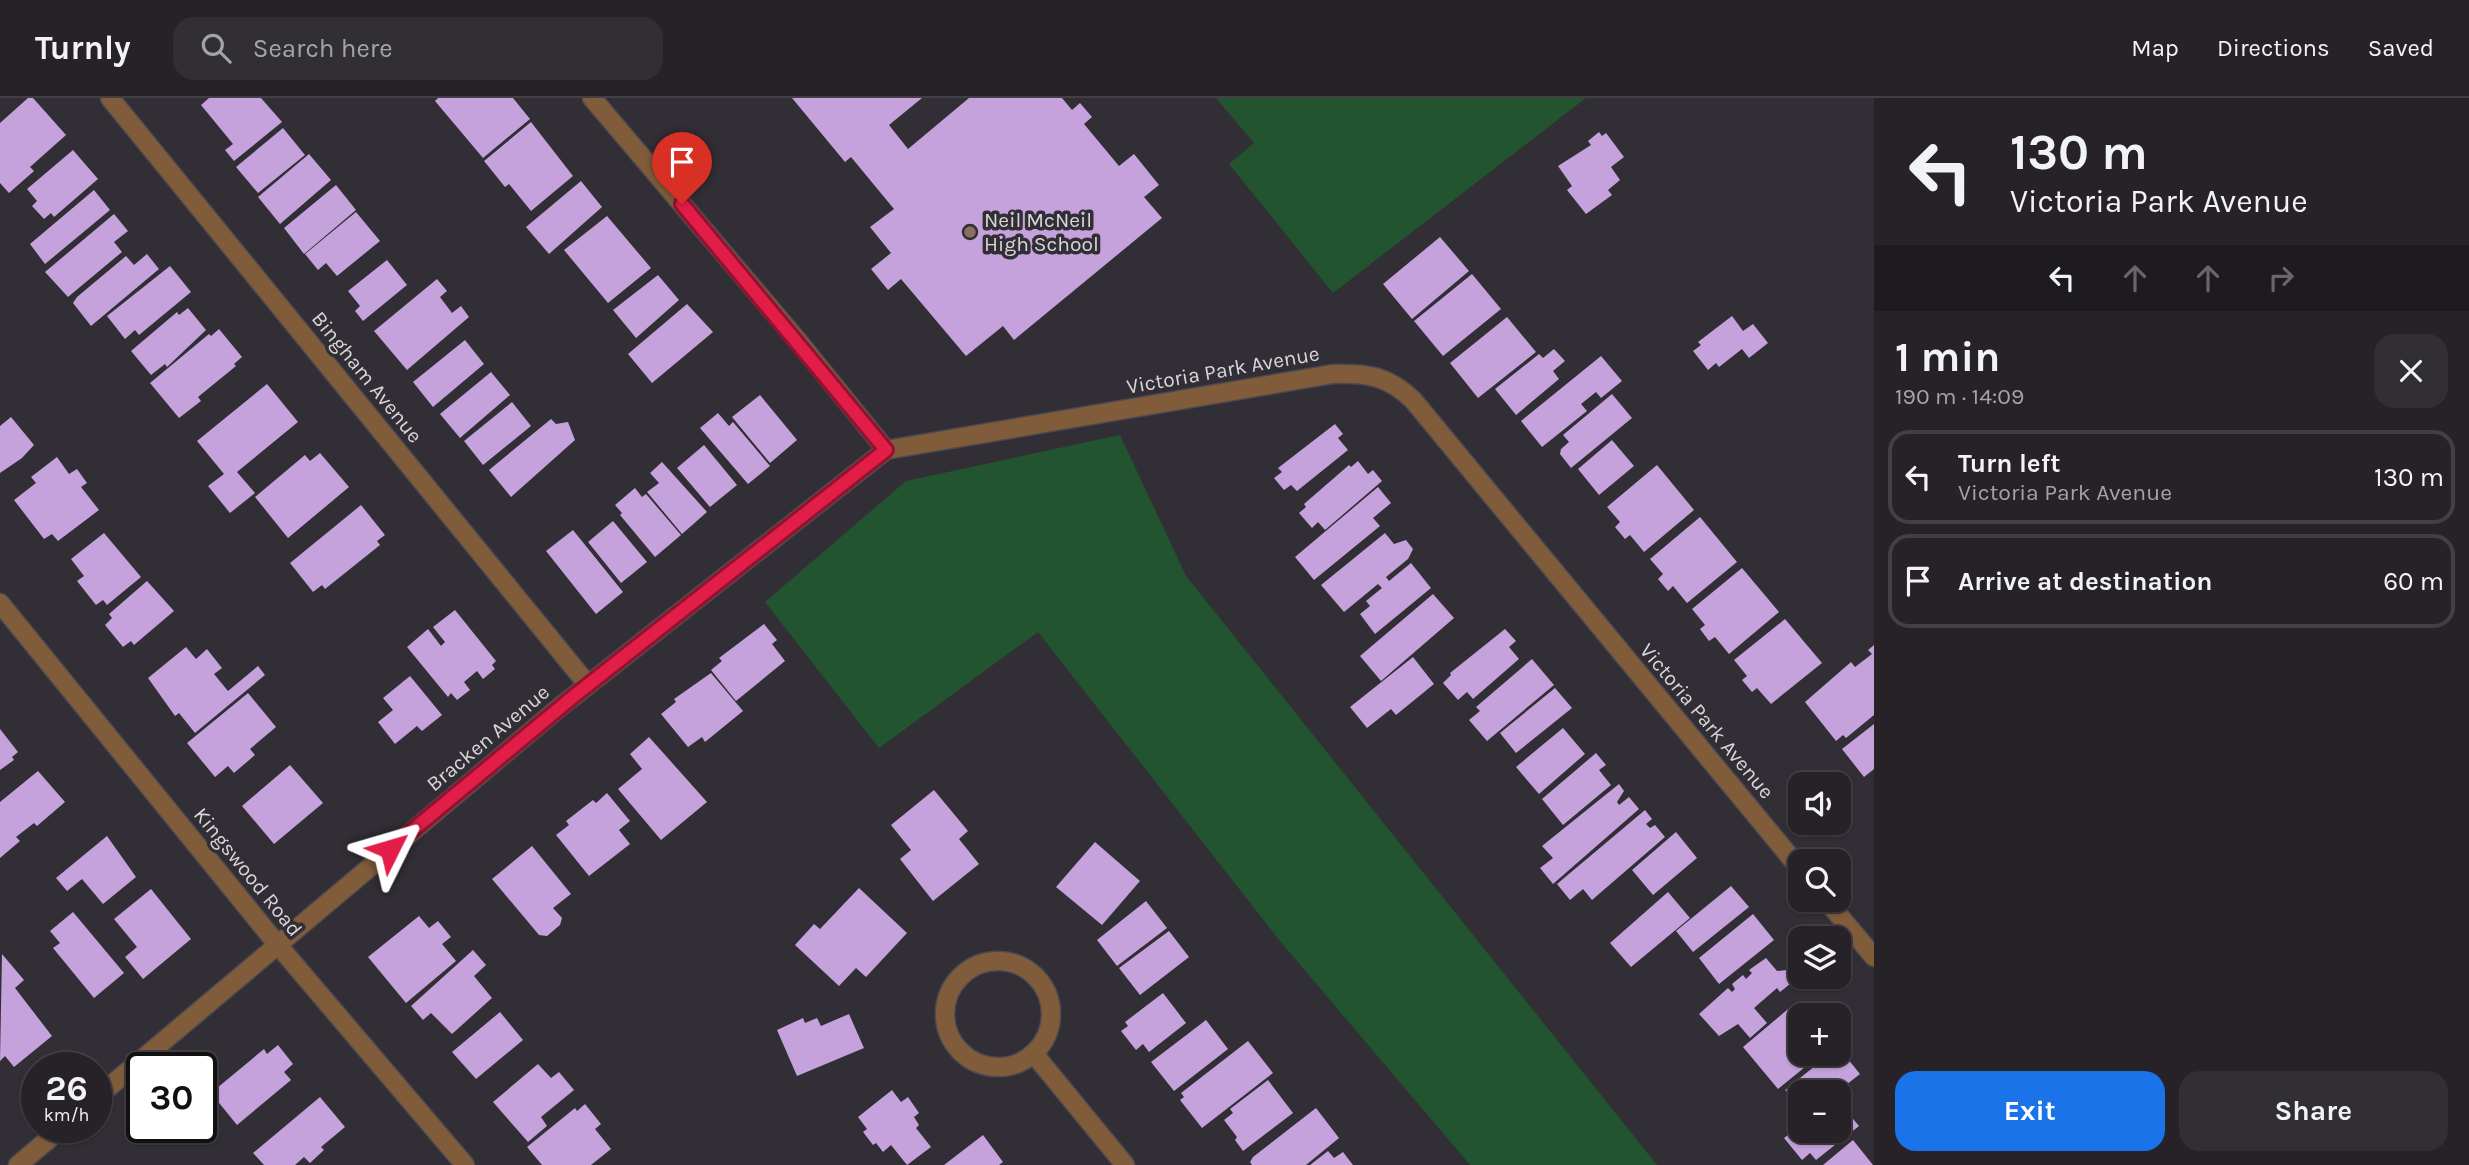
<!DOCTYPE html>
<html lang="en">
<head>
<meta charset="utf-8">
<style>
	body { margin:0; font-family:Karla,sans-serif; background:#322f34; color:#f1f3f6; height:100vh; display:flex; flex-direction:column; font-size:26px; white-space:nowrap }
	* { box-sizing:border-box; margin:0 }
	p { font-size:23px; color:#a4a4a8 }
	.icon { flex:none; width:38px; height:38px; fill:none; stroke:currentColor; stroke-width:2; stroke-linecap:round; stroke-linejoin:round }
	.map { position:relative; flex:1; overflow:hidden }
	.drawer { display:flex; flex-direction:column; background:#262228; width:595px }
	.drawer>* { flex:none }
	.banner { background:#262228; color:#f1f3f6; overflow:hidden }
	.fabs { position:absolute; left:1788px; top:674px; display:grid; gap:14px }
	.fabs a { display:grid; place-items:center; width:63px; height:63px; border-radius:14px; background:#262228; box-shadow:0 2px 5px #0004,0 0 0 2px #423f45; font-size:35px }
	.speed { position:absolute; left:21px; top:954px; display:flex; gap:14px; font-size:35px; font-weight:700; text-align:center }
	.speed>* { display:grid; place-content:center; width:91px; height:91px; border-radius:50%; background:#262228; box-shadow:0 2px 5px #0004,0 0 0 2px #423f45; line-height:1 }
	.speed small { font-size:18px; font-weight:400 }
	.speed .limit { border:4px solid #111; border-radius:10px; background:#fff; color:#111 }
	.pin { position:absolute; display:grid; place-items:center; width:60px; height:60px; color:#fff; margin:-72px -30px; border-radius:50% 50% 50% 0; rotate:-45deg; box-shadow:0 0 7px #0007 }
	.pin .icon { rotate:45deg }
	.me { position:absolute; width:77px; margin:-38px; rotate:50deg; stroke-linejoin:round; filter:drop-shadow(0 0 5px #0008) }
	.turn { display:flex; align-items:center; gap:24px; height:147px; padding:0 21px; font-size:32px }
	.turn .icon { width:91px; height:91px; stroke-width:2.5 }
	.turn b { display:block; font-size:49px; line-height:60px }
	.lanes { display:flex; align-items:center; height:66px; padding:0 21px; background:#0003; justify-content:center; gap:35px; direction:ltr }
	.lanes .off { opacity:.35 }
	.round { display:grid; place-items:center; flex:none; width:74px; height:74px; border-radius:21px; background:#322f34 }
	.summary { display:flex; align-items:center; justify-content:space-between; height:119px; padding:0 21px }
	h1 { font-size:42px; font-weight:700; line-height:52px }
	.action { display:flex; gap:14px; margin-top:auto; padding:14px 21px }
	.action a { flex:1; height:80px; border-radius:21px; background:#1a73e8; color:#fff; font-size:28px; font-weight:700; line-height:80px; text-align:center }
	.action a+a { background:#322f34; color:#f1f3f6 }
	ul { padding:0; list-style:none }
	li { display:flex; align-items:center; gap:21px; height:94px; margin:0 14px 10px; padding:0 7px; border:4px solid #423f45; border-radius:21px }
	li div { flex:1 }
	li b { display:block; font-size:26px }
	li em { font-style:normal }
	header { display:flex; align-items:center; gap:42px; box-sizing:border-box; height:98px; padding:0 35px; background:#262228; border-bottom:2px solid #423f45 }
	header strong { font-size:33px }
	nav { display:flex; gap:38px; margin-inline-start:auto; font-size:24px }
	.search { width:490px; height:63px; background:#322f34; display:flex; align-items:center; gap:18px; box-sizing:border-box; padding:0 24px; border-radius:21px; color:#a4a4a8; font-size:26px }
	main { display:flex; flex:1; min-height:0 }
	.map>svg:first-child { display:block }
	.green { fill:#22552f }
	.building { fill:#c5a2dc }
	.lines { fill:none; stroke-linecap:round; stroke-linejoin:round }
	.street-casing { stroke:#4d4950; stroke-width:21 }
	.street { stroke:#815c3b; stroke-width:18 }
	.route-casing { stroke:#92132f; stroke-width:18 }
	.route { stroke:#e11d48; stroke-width:12 }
	.education-dot { fill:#8d6e63; stroke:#322e35; stroke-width:2.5 }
	.labels { text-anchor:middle; stroke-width:7; stroke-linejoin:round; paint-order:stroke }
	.poi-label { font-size:21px; fill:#d8d6db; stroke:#322e35; text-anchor:start }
	.street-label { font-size:21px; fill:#d8d6db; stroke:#322e35 }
</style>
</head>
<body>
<header>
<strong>Turnly</strong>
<div class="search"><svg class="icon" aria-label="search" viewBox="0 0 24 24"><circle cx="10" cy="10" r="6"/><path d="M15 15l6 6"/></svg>Search here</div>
<nav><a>Map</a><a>Directions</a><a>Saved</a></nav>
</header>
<main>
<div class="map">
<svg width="1874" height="1067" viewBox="0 0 1874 1067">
	<rect width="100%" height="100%" fill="#322e35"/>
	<path class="green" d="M 1216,0 L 1586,0 L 1333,195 L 1229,66 L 1254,45 Z
		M 1120,337 L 1186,478 L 1657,1067 L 1470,1067 L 1280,843 L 1038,534 L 879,650 L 765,504 L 906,383 Z"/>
	<path class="building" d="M 28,0 L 33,0 L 66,37 L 30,69 L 34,73 L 9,95 L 0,85 L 0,25 Z
		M 209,0 L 261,0 L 282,24 L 234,63 L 225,52 L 233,46 L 201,7 Z
		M 438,0 L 513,0 L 530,21 L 483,60 L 435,3 Z
		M 792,0 L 922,0 L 889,27 L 908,51 L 969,0 L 1062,0 L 1072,12 L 1080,5 L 1092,19 L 1084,26 L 1119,68 L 1134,56 L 1159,87 L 1144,99 L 1162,120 L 1014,242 L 1003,228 L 966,258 L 901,181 L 888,192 L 871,171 L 891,155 L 870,129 L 894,111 L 851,59 L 845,64 Z
		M 531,24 L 573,78 L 531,113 L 509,86 L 505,89 L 484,63 Z
		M 283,30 L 305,57 L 258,95 L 236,69 Z
		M 1599,34 L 1602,38 L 1606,35 L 1624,59 L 1611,69 L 1620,82 L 1608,92 L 1612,97 L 1586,116 L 1567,92 L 1572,88 L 1558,68 L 1591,47 L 1588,43 Z
		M 73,52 L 98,81 L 54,119 L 51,115 L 44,121 L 32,108 L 37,103 L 27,91 Z
		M 309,56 L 331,82 L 280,126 L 258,99 Z
		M 581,83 L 602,109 L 549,156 L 526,129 Z
		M 336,87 L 356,112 L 304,156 L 284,130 Z
		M 94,92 L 110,112 L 45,166 L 30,146 Z
		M 356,114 L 380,143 L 337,178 L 326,165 L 318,172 L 305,156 Z
		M 114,116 L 128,133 L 114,144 L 122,154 L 68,199 L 45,174 Z
		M 607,118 L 651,170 L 608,205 L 564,152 Z
		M 1440,139 L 1469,173 L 1412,221 L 1383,186 Z
		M 147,156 L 159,171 L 91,228 L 73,205 L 77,199 L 126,158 L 134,167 Z
		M 387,162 L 407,187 L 363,223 L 355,213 L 360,208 L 348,193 Z
		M 170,168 L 191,194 L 139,237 L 135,232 L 125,241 L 107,218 Z
		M 1472,176 L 1501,211 L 1443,258 L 1414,223 Z
		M 658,177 L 679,202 L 636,240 L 613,212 Z
		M 437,181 L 447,193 L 440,199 L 452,215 L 461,208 L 469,219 L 407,272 L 374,233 Z
		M 687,206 L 713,234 L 652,285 L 628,256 Z
		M 188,210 L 206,232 L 167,269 L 165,266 L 151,277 L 131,253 L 177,214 L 179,217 Z
		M 1732,218 L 1743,233 L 1753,226 L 1768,245 L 1749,260 L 1742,251 L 1719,269 L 1716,265 L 1708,272 L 1693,253 L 1701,247 L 1698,244 Z
		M 1507,219 L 1536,254 L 1478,300 L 1450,265 Z
		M 219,231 L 242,259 L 234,266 L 236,268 L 198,299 L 201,303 L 179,320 L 150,285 L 209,236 L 211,238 Z
		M 465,242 L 484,266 L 433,309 L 413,284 Z
		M 1554,251 L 1565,263 L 1553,273 L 1559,281 L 1516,317 L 1495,291 L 1539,256 L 1543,260 Z
		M 1601,258 L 1622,283 L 1601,300 L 1596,294 L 1581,306 L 1587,313 L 1542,349 L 1521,323 Z
		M 491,274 L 510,297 L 460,340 L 440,316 Z
		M 267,286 L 298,324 L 237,374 L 255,395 L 230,415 L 208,388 L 224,376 L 197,343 Z
		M 1612,296 L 1632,320 L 1571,370 L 1560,356 L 1561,351 L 1569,344 L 1563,337 Z
		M 760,297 L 797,342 L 770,365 L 732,319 Z
		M 512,304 L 531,328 L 483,367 L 464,343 Z
		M 718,315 L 729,328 L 733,324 L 770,368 L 748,386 L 700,330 Z
		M 11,319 L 34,347 L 22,360 L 0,375 L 0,328 Z
		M 551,321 L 556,326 L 568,324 L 575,342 L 511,399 L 489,372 Z
		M 1335,326 L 1343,336 L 1338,340 L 1348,352 L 1297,393 L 1291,387 L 1284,392 L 1274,380 L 1282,374 L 1278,370 Z
		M 1612,342 L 1634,368 L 1599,397 L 1578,371 Z
		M 704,347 L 737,387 L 710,409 L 677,370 Z
		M 320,355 L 349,389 L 288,440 L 255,399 L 305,357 L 310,363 Z
		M 57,359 L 69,376 L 77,371 L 87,385 L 81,389 L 99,412 L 58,443 L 52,436 L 44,441 L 14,402 L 36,385 L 31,379 Z
		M 1358,363 L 1368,376 L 1373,372 L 1382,383 L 1325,432 L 1318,424 L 1312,430 L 1299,415 L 1306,409 L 1304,406 L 1349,367 L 1351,369 Z
		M 662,364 L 707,414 L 682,436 L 647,394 L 659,385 L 650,375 Z
		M 1657,367 L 1694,412 L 1644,454 L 1630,437 L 1625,441 L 1615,429 L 1620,424 L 1607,409 Z
		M 1378,389 L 1391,405 L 1373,420 L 1380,428 L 1314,482 L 1295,459 Z
		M 635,390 L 642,399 L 646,396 L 681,437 L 655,459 L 620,417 L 622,415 L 615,407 Z
		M 361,407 L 385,437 L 377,443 L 380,447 L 325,491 L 322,487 L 313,494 L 290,465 Z
		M 1700,419 L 1737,464 L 1687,505 L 1673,488 L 1668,493 L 1658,481 L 1663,476 L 1650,461 Z
		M 613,423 L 647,464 L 621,485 L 588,444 Z
		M 573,432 L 623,494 L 596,516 L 546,453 Z
		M 104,435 L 141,479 L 107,507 L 103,502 L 96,507 L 77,483 L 84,478 L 71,461 Z
		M 1385,435 L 1394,446 L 1406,442 L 1413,451 L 1408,461 L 1386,479 L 1389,483 L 1411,465 L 1431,490 L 1375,536 L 1360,516 L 1370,508 L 1366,503 L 1382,490 L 1378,486 L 1344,514 L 1321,487 Z
		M 1742,470 L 1779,514 L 1729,556 L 1715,539 L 1709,543 L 1700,531 L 1705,527 L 1692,511 Z
		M 147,483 L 174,513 L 134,547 L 131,543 L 123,549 L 105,527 L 112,520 L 109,516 Z
		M 1433,496 L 1454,520 L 1381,583 L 1360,558 Z
		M 455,512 L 496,563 L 492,567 L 495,571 L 483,581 L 477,573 L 464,584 L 470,592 L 457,602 L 451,595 L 448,599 L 407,549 L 428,531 L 441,548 L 445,544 L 433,529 Z
		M 1785,521 L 1822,565 L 1771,606 L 1757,590 L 1752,594 L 1742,582 L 1747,578 L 1734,562 Z
		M 764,526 L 777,542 L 772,546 L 785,563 L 736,603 L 711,572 L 722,563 L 719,560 Z
		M 1505,531 L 1516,543 L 1509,549 L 1519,561 L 1473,601 L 1467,594 L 1458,602 L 1443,585 L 1451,577 L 1450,575 Z
		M 1874,547 L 1874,617 L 1846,640 L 1843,637 L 1836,643 L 1805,604 L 1851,564 L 1855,569 L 1872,556 L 1868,552 Z
		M 186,549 L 196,561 L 207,551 L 222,570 L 214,576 L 228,593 L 258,568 L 265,577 L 195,635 L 179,615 L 175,618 L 148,580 Z
		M 1413,559 L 1434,586 L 1396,617 L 1391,611 L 1367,630 L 1350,609 Z
		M 1532,561 L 1554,587 L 1487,643 L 1469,622 L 1480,613 L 1476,609 Z
		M 711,575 L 743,613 L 705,644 L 702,639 L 688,649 L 661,616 L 676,604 L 674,601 Z
		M 410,578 L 442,617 L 422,633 L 417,628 L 395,646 L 378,624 L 393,612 L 383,600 Z
		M 1555,590 L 1572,610 L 1516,655 L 1500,635 Z
		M 248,595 L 276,629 L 250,651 L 255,657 L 234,675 L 228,668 L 215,679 L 187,645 Z
		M 1874,626 L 1874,671 L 1864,679 L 1842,651 Z
		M 1563,630 L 1585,656 L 1539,696 L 1516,669 Z
		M 0,631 L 18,654 L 12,659 L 14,662 L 0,672 Z
		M 649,639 L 707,704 L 661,742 L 618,691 L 642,671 L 630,656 Z
		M 1596,655 L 1606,667 L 1599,672 L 1611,687 L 1563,727 L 1542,701 Z
		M 290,667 L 323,705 L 274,746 L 242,708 Z
		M 38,673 L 65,704 L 37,728 L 34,725 L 16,739 L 20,743 L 0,760 L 0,704 Z
		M 1619,686 L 1624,693 L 1617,704 L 1619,707 L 1629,699 L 1639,711 L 1553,786 L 1540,770 L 1553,760 L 1542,748 Z
		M 934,692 L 968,733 L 959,741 L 979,766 L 933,803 L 900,761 L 911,752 L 891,727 Z
		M 607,695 L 630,723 L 619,732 L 630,746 L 589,778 L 556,737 L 569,727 L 566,723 L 593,702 L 596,705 Z
		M 1645,712 L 1652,721 L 1646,726 L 1650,730 L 1655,727 L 1665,739 L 1592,802 L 1583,791 L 1570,802 L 1557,786 Z
		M 1676,734 L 1697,760 L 1653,797 L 1632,772 Z
		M 107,738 L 136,779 L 103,806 L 82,781 L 67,793 L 56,780 Z
		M 1095,744 L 1140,783 L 1102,827 L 1056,789 Z
		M 532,748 L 571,796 L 553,810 L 562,820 L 560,827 L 547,838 L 539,837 L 492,781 Z
		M 1731,788 L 1749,809 L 1693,854 L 1676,833 Z
		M 859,790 L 907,835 L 866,879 L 856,870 L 839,888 L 795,847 L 814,826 L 820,831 Z
		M 151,791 L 191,841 L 143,881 L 125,859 L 137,849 L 114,821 Z
		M 1668,794 L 1690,820 L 1631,869 L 1610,845 Z
		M 1146,803 L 1167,830 L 1117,868 L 1097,842 Z
		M 73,814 L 124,875 L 94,900 L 53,850 L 60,845 L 50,833 Z
		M 1753,816 L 1774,842 L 1719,886 L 1699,860 Z
		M 419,818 L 429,830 L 438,823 L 451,839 L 442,846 L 456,863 L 406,905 L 368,859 Z
		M 1169,833 L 1189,859 L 1140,897 L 1119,870 Z
		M 473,852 L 486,867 L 474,878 L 492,900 L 452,936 L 431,915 L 423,922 L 411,908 Z
		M 2,856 L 24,882 L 15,890 L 52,938 L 14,969 L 5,958 L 0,963 Z
		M 1766,860 L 1777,873 L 1787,872 L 1791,878 L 1790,886 L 1780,894 L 1777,890 L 1754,910 L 1767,925 L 1750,940 L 1738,926 L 1719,938 L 1699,916 L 1728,890 L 1732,894 L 1735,891 L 1732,886 L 1743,877 L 1746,881 L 1752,875 L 1749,872 Z
		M 1163,895 L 1186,925 L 1149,954 L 1143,946 L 1136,952 L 1121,933 L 1128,928 L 1125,924 Z
		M 1800,906 L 1809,917 L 1801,917 L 1801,956 L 1821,956 L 1778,991 L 1743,949 L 1793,907 L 1795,909 Z
		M 500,914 L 523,942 L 476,981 L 452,954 Z
		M 849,916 L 864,950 L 797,978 L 777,932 L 803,920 L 805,925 L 817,920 L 821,928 Z
		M 1206,922 L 1228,951 L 1174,993 L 1151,964 Z
		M 1248,943 L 1273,975 L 1202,1030 L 1180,1002 L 1184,999 L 1181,995 Z
		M 278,947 L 293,966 L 284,974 L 291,982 L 237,1027 L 211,995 L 264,951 L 267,956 Z
		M 1839,950 L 1860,976 L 1837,994 L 1801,994 L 1801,1011 L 1785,992 L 1830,956 L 1839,956 Z
		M 538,966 L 551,980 L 559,974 L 574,992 L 541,1019 L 547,1028 L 528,1044 L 493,1004 Z
		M 1268,982 L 1293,1015 L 1243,1053 L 1235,1042 L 1237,1039 L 1224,1022 L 1233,1015 L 1230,1011 Z
		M 892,992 L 901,1004 L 908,999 L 919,1015 L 914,1019 L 919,1027 L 916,1030 L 931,1049 L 907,1067 L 891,1047 L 883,1054 L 876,1045 L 873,1047 L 863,1034 L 867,1031 L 858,1019 Z
		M 320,999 L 345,1029 L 321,1049 L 324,1052 L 310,1065 L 304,1059 L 295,1067 L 264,1067 L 253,1055 Z
		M 1839,1004 L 1859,1028 L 1816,1062 L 1810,1055 L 1802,1062 L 1784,1040 L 1801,1027 L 1801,1032 L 1839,1032 Z
		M 585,1006 L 601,1026 L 595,1031 L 611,1051 L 591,1067 L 542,1067 L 527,1049 L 575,1010 L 577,1013 Z
		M 1316,1010 L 1339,1040 L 1306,1067 L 1252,1067 L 1250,1064 L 1253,1059 Z
		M 983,1037 L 1003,1064 L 999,1067 L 944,1067 Z
		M 1853,1042 L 1873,1067 L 1823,1067 Z
		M 1328,1053 L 1334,1060 L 1343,1054 L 1353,1067 L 1310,1067 Z"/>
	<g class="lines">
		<g class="street-casing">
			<path id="street" d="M 110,0 L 588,587
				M 592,0 L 798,243 L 886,352
				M 0,505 L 277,846 L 465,1067
				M 1826,802 L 1874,859
				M945 916a53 53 0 1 1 106 0a53 53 0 1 1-106 0Z
				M 1034,956 L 1125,1067
				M 96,1000 L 560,609 L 886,352 L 1333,276 C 1368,275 1388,278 1413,302 L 1801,772
				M 18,1067 L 63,1029"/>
		</g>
		<use href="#street" class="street"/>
	</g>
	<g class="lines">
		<g class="route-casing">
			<path id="route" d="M 390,751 L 574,598 L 886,352 L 682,106"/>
		</g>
		<use href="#route" class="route"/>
	</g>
	<circle class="education-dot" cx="970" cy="134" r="7"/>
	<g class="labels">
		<g class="poi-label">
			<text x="984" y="129">Neil McNeil<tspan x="984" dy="24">High School</tspan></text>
		</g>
		<g class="street-label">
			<text transform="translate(1223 272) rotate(-10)" y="7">Victoria Park Avenue</text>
			<text transform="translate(367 279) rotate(51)" y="7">Bingham Avenue</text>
			<text transform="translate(1707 623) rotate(50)" y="7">Victoria Park Avenue</text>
			<text transform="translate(488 640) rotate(-40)" y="7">Bracken Avenue</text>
			<text transform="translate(248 774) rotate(51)" y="7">Kingswood Road</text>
		</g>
	</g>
</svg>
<div class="fabs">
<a><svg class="icon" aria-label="sound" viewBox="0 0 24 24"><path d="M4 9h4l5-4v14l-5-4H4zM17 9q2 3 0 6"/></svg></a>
<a><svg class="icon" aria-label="search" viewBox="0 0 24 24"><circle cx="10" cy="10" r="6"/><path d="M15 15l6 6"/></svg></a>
<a><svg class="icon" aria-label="layers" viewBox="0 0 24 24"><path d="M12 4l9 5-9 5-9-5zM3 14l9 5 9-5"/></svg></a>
<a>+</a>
<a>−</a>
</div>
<div class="speed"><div>26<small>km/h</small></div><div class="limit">30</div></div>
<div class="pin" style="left:682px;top:106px;background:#d93025"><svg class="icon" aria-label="arrive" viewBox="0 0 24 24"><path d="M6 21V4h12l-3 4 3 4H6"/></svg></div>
<svg class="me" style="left:390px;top:751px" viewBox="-20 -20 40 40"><path d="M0-17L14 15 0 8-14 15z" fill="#e11d48" stroke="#fff" stroke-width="4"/></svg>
</div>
<section class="drawer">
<div class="banner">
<div class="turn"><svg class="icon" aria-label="left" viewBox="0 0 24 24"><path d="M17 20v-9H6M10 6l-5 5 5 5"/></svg><div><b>130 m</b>Victoria Park Avenue</div></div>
<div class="lanes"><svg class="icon" aria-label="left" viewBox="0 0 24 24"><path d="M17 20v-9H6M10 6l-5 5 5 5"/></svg><svg class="icon off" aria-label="ahead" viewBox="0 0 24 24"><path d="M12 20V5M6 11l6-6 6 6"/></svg><svg class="icon off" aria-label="ahead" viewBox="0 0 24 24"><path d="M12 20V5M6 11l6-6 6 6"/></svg><svg class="icon off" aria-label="right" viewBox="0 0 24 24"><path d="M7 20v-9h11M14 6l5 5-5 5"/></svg></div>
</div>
<div class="summary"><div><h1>1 min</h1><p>190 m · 14:09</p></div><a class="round"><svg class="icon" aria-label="close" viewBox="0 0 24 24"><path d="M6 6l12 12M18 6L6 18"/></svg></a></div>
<ul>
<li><svg class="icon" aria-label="left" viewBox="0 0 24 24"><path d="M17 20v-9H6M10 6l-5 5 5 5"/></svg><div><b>Turn left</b><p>Victoria Park Avenue</p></div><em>130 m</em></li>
<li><svg class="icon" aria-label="arrive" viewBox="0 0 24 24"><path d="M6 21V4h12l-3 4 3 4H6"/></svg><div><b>Arrive at destination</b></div><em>60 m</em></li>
</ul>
<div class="action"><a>Exit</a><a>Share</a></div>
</section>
</main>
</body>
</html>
